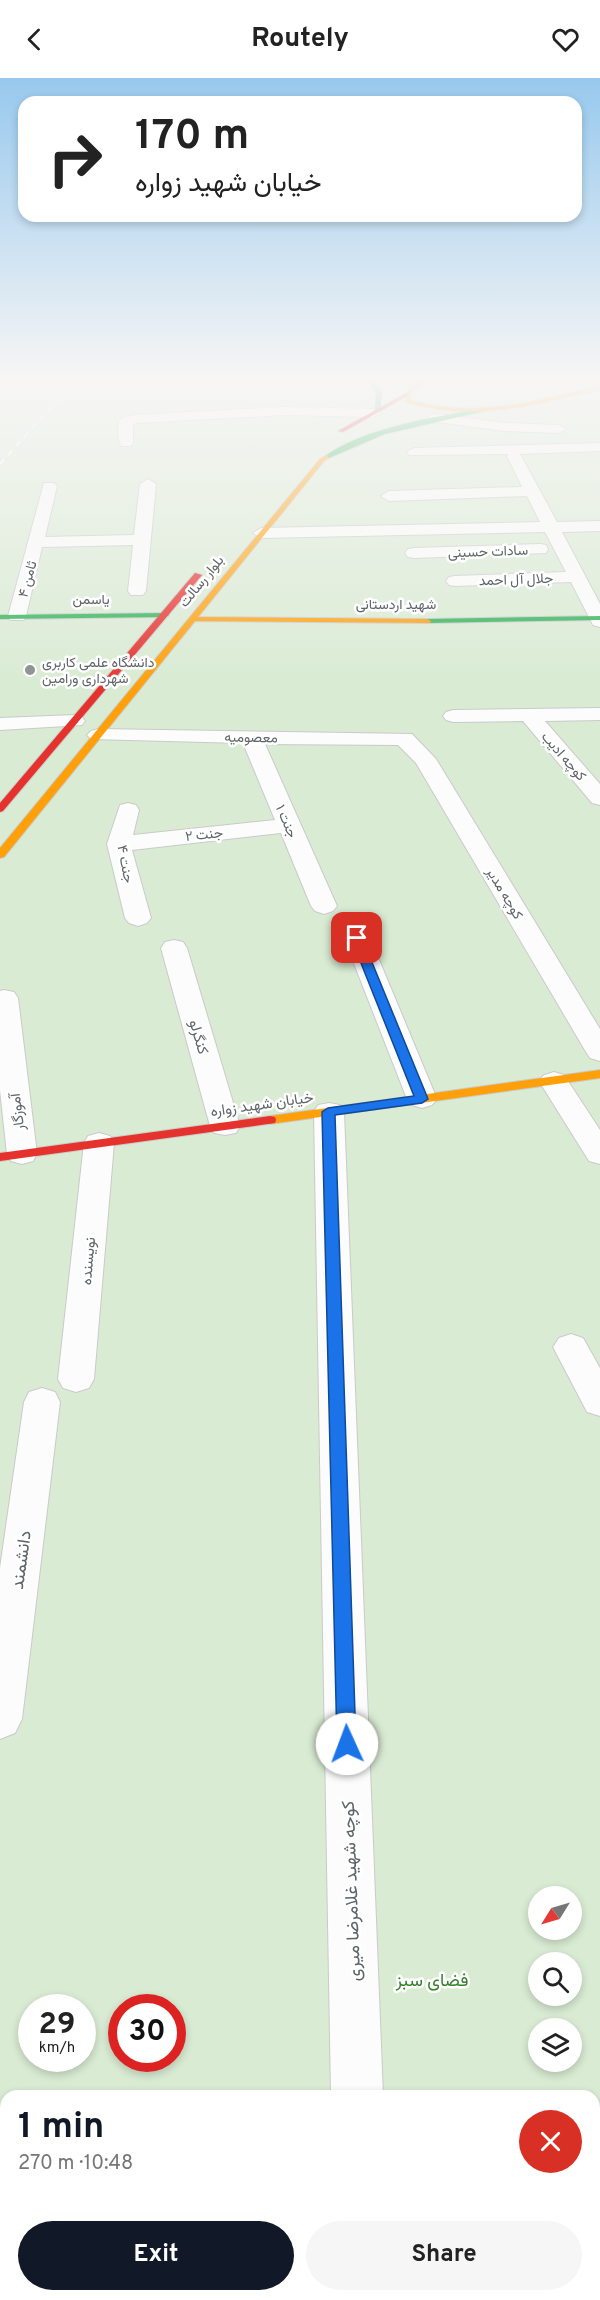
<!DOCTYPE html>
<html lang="en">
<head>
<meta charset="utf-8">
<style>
	body { margin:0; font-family:Overpass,Vazirmatn,sans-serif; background:#f6f6f6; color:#222; height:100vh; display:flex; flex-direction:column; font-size:22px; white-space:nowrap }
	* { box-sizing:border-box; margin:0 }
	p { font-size:20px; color:#767676 }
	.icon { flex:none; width:33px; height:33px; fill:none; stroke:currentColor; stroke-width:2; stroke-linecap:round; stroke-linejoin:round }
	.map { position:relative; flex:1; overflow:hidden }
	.side { position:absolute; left:0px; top:2012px; width:600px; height:212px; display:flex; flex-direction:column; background:#fff; border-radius:18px 18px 0 0; box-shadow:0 3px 9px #0003 }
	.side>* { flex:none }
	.guide { position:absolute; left:18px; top:18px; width:564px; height:126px; border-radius:18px; box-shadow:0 3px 9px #0003; background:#fff; color:#222; overflow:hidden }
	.needle { width:39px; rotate:233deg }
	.fabs { position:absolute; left:528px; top:1808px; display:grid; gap:12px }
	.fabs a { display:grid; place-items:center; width:54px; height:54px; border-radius:50%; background:#fff; box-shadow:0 3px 9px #0003; font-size:30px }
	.speed { position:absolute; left:18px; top:1916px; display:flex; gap:12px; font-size:30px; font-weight:700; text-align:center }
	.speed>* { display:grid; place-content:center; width:78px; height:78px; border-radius:50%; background:#fff; box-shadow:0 3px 9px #0003; line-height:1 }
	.speed small { font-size:15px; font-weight:400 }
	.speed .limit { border:9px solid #d22; background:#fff; color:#111 }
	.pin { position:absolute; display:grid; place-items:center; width:51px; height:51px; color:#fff; margin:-26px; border-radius:12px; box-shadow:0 3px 9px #0006 }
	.me { position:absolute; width:66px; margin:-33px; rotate:358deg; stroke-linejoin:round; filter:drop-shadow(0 0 4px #0008) }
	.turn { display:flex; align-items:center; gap:21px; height:126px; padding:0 18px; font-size:27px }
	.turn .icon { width:78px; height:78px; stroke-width:2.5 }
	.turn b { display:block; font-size:42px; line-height:51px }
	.round { display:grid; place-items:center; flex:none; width:63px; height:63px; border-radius:32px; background:#f6f6f6 }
	.headline { display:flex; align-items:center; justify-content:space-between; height:102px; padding:0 18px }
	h1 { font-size:36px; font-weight:700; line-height:45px; color:#111827 }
	.cta { display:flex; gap:12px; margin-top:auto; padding:12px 18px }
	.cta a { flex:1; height:69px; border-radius:36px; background:#111827; color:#fff; font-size:24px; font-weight:700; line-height:69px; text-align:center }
	.cta a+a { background:#f6f6f6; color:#222 }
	header { display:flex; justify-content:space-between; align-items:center; height:78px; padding:0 18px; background:#fff; font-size:27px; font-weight:700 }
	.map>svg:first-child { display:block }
	.green { fill:#d9ebd3; fill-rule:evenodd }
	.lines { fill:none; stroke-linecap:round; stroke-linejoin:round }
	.street-casing { stroke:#cacaca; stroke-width:2 }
	.fast-casing { stroke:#c9caca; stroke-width:2 }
	.slow-casing { stroke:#c9caca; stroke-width:2 }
	.jam-casing { stroke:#c9caca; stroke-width:2 }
	.street { fill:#fcfcfc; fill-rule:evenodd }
	.fast { fill:#30b455; fill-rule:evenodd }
	.slow { fill:#ff9f0a; fill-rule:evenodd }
	.jam { fill:#e5322d; fill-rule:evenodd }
	.rail-casing { stroke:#e3e4e3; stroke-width:3 }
	.rail { stroke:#fff; stroke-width:2; stroke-dasharray:6; stroke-linecap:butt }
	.route { fill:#1a73e8; stroke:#114b97; stroke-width:1.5 }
	.poi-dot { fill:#909495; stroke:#fff; stroke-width:2 }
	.labels { text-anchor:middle; stroke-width:5; stroke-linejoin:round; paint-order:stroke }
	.far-street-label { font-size:14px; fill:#5e6468; stroke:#fff }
	.far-poi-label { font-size:14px; fill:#5e6468; stroke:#fff; text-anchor:start }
	.street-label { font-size:15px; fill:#5e6468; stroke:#fff }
	.near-street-label { font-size:18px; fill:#5e6468; stroke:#fff }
	.near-park-label { font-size:18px; fill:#36812b; stroke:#fff }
</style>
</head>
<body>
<header><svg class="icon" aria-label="back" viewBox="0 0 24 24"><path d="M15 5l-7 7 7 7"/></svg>Routely<svg class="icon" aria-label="heart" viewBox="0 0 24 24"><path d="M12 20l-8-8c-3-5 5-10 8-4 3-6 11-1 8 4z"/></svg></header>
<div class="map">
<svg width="600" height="2222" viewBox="0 0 600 2222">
	<rect width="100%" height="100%" fill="#eeece9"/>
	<path class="green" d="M 0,302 L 600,302 L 600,2222 L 0,2222 ZM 538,1818 L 572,1818 L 572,1851 L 538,1851 ZM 538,1884 L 572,1884 L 572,1917 L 538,1917 ZM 32,1929 L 82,1929 L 82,1980 L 32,1980 ZM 122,1929 L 172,1929 L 172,1980 L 122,1980 ZM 538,1950 L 572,1950 L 572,1983 L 538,1983 ZM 6,2018 L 594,2018 L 594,2217 L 6,2217 Z"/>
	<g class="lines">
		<g class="street-casing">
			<path id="street" d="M 284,329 L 374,331 L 381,335 L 374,339 L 284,337 L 137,345 L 133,346 L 133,365 L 131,368 L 121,368 C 119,363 116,347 120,342 C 123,339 131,338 135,337 Z
				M 435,336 L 505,345 L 559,347 L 566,351 L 559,355 L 505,353 L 430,343 L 428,340 L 430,337 Z
				M 600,365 L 600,373 L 520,376 L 557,444 L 600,443 L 600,453 L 562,454 L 600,526 L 600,549 L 593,547 L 591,543 L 571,504 L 455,508 L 449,507 L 446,503 L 449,499 L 455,498 L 566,494 L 545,454 L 261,460 L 253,455 L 261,450 L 540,444 L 527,418 L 389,423 L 381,418 L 389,413 L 522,409 L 507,378 L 508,376 L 409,377 L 407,374 L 414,370 Z
				M 148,401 L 156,406 L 146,513 L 143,517 L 131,517 L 128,513 L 133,467 L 42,469 L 26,538 L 24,542 L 10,542 L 8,538 L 44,405 L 54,405 L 57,408 L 45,459 L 134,457 L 140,406 Z
				M 540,466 L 546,467 L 548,471 L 546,475 L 414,480 L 408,479 L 405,475 L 408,471 L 414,470 Z
				M 600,630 L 600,642 L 545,643 L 600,706 L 600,727 L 592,725 L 523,643 L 453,644 L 446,642 L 443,638 L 446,634 L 453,632 Z
				M 75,637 L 82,639 L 85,643 L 82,647 L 0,652 L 0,640 Z
				M 98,651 L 412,656 L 436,681 L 600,951 L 600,983 L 590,980 L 586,974 L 416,685 L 398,667 L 265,666 L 337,828 L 333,833 L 324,836 L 315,833 L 311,828 L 281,755 L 132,772 L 151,840 L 147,845 L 138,848 L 129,845 L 125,840 L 107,766 L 120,727 L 128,725 L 136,727 L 139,732 L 133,757 L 275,742 L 243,665 L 91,661 L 87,657 L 91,653 Z
				M 357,852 L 366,855 L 370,860 L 437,1021 L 432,1027 L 422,1030 L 412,1027 L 407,1021 L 344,860 L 348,855 Z
				M 174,862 L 183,864 L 187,870 L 240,1048 L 236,1055 L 225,1057 L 214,1055 L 210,1048 L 161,870 L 165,864 Z
				M 4,912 L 14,914 L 18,920 L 37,1076 L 33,1083 L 22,1086 L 11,1083 L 7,1076 L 0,1012 L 0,913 Z
				M 554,994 L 564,997 L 600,1052 L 600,1086 L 589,1083 L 539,1003 L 544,997 Z
				M 329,1025 L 340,1027 L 344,1034 L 383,2018 L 331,2018 L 314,1034 L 318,1027 Z
				M 99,1055 L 110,1058 L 114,1065 L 94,1301 L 89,1310 L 76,1314 L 63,1310 L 58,1301 L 84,1065 L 88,1058 Z
				M 571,1256 L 583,1260 L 600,1290 L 600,1338 L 587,1334 L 553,1269 L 559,1260 Z
				M 42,1310 L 55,1314 L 60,1324 L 22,1641 L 15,1655 L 0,1661 L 0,1490 L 24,1324 L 29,1314 Z
				M 335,2217 L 391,2217 L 391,2222 L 335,2222 Z"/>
		</g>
		<g class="fast-casing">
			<path id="fast" d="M 367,302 L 373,302 L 382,315 L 380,334 L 375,333 L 376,315 Z
				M 483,330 L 485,333 L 385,356 L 329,380 L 324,379 C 362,350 436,339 483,330 Z
				M 168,535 L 169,537 L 165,539 L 0,541 L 0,537 Z
				M 600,538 L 600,542 L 427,545 L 423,543 L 427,541 Z"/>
		</g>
		<g class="slow-casing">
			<path id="slow" d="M 420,302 L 426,302 L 411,316 L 410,322 C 474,341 537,323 600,308 L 600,312 C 531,327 475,345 405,324 L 405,316 Z
				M 327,377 L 329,380 L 324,383 L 198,539 L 427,541 L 431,543 L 430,545 L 195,543 L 4,779 L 0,780 L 0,770 L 320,381 Z
				M 600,992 L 600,1000 L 270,1046 L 264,1042 L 270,1038 Z"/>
		</g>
		<g class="jam-casing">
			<path id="jam" d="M 406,315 L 411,316 L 343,354 L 338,353 Z
				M 195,495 L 202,497 L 3,733 L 0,734 L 0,725 Z
				M 270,1038 L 275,1039 L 276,1042 L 275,1045 L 0,1083 L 0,1075 Z"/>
		</g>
		<use href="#street" class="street"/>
		<use href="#fast" class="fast"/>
		<use href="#slow" class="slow"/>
		<use href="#jam" class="jam"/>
		<g class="rail-casing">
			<path id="rail" d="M 0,386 L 75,302"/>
		</g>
		<use href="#rail" class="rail"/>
	</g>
	<linearGradient id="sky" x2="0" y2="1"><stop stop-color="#97c9ee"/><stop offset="0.49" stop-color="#f7f6f5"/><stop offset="1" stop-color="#f7f6f5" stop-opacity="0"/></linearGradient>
	<rect width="600" height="613" fill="url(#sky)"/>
	<path class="route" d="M 357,856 L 362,860 L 428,1021 L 422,1025 L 335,1037 L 356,1666 L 354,1672 L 347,1675 L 340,1672 L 337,1666 L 322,1034 L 328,1030 L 414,1018 L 351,860 Z"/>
	<circle class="poi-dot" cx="30" cy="592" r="6"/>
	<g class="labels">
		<g class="far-street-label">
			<text transform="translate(488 473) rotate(-2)" y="5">سادات حسینی</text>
			<text transform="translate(27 501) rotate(-75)" y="5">ثامن ۴</text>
			<text transform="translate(516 501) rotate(-2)" y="5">جلال آل احمد</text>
			<text transform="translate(201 503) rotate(-51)" y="5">بلوار رسالت</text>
			<text x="91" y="526">یاسمن</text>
			<text x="396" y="531">شهید اردستانی</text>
			<text transform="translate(251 659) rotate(1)" y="5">معصومیه</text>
			<text transform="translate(564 678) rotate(49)" y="5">کوچه ادیب</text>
			<text transform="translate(287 743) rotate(66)" y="5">جنت ۱</text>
			<text transform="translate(204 756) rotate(-6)" y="5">جنت ۲</text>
			<text transform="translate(126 786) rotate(79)" y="5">جنت ۴</text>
			<text transform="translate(505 815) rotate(59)" y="5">کوچه مدیر</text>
		</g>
		<g class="far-poi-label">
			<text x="42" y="589">دانشگاه علمی کاربری<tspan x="42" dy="16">شهرداری ورامین</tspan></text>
		</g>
		<g class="street-label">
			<text transform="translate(199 959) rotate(74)" y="5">کنگرلو</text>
			<text transform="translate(262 1026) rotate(-8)" y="5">خیابان شهید زواره</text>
			<text transform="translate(17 1034) rotate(-97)" y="5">آموزگار</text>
			<text transform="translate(88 1183) rotate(-85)" y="5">نویسنده</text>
		</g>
		<g class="near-street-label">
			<text transform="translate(21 1482) rotate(-82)" y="6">دانشمند</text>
			<text transform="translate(351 1813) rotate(-92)" y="6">کوچه شهید غلامرضا میری</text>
		</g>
		<g class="near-park-label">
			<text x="432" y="1908">فضای سبز</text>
		</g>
	</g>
</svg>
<div class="fabs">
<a><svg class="needle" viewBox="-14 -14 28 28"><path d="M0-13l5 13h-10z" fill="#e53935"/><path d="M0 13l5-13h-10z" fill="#767676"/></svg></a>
<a><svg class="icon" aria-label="search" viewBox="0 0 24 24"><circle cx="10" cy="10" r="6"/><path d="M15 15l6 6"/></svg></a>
<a><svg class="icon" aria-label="layers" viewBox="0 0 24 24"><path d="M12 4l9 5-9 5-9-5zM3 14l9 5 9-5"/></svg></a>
</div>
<div class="speed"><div>29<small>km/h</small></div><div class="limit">30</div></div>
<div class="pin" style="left:357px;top:860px;background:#d93025"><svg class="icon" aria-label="arrive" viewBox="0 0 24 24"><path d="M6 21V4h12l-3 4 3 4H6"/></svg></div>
<svg class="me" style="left:347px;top:1666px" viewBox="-20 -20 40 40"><circle r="19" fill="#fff"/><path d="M0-13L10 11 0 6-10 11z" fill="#1a73e8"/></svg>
<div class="guide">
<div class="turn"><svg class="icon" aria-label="right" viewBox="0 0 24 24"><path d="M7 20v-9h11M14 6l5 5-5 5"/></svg><div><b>170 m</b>خیابان شهید زواره</div></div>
</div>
<section class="side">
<div class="headline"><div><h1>1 min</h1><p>270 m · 10:48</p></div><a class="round" style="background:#d93025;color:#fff"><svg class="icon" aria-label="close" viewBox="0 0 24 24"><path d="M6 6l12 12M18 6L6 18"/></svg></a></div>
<div class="cta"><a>Exit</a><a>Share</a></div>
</section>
</div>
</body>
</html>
